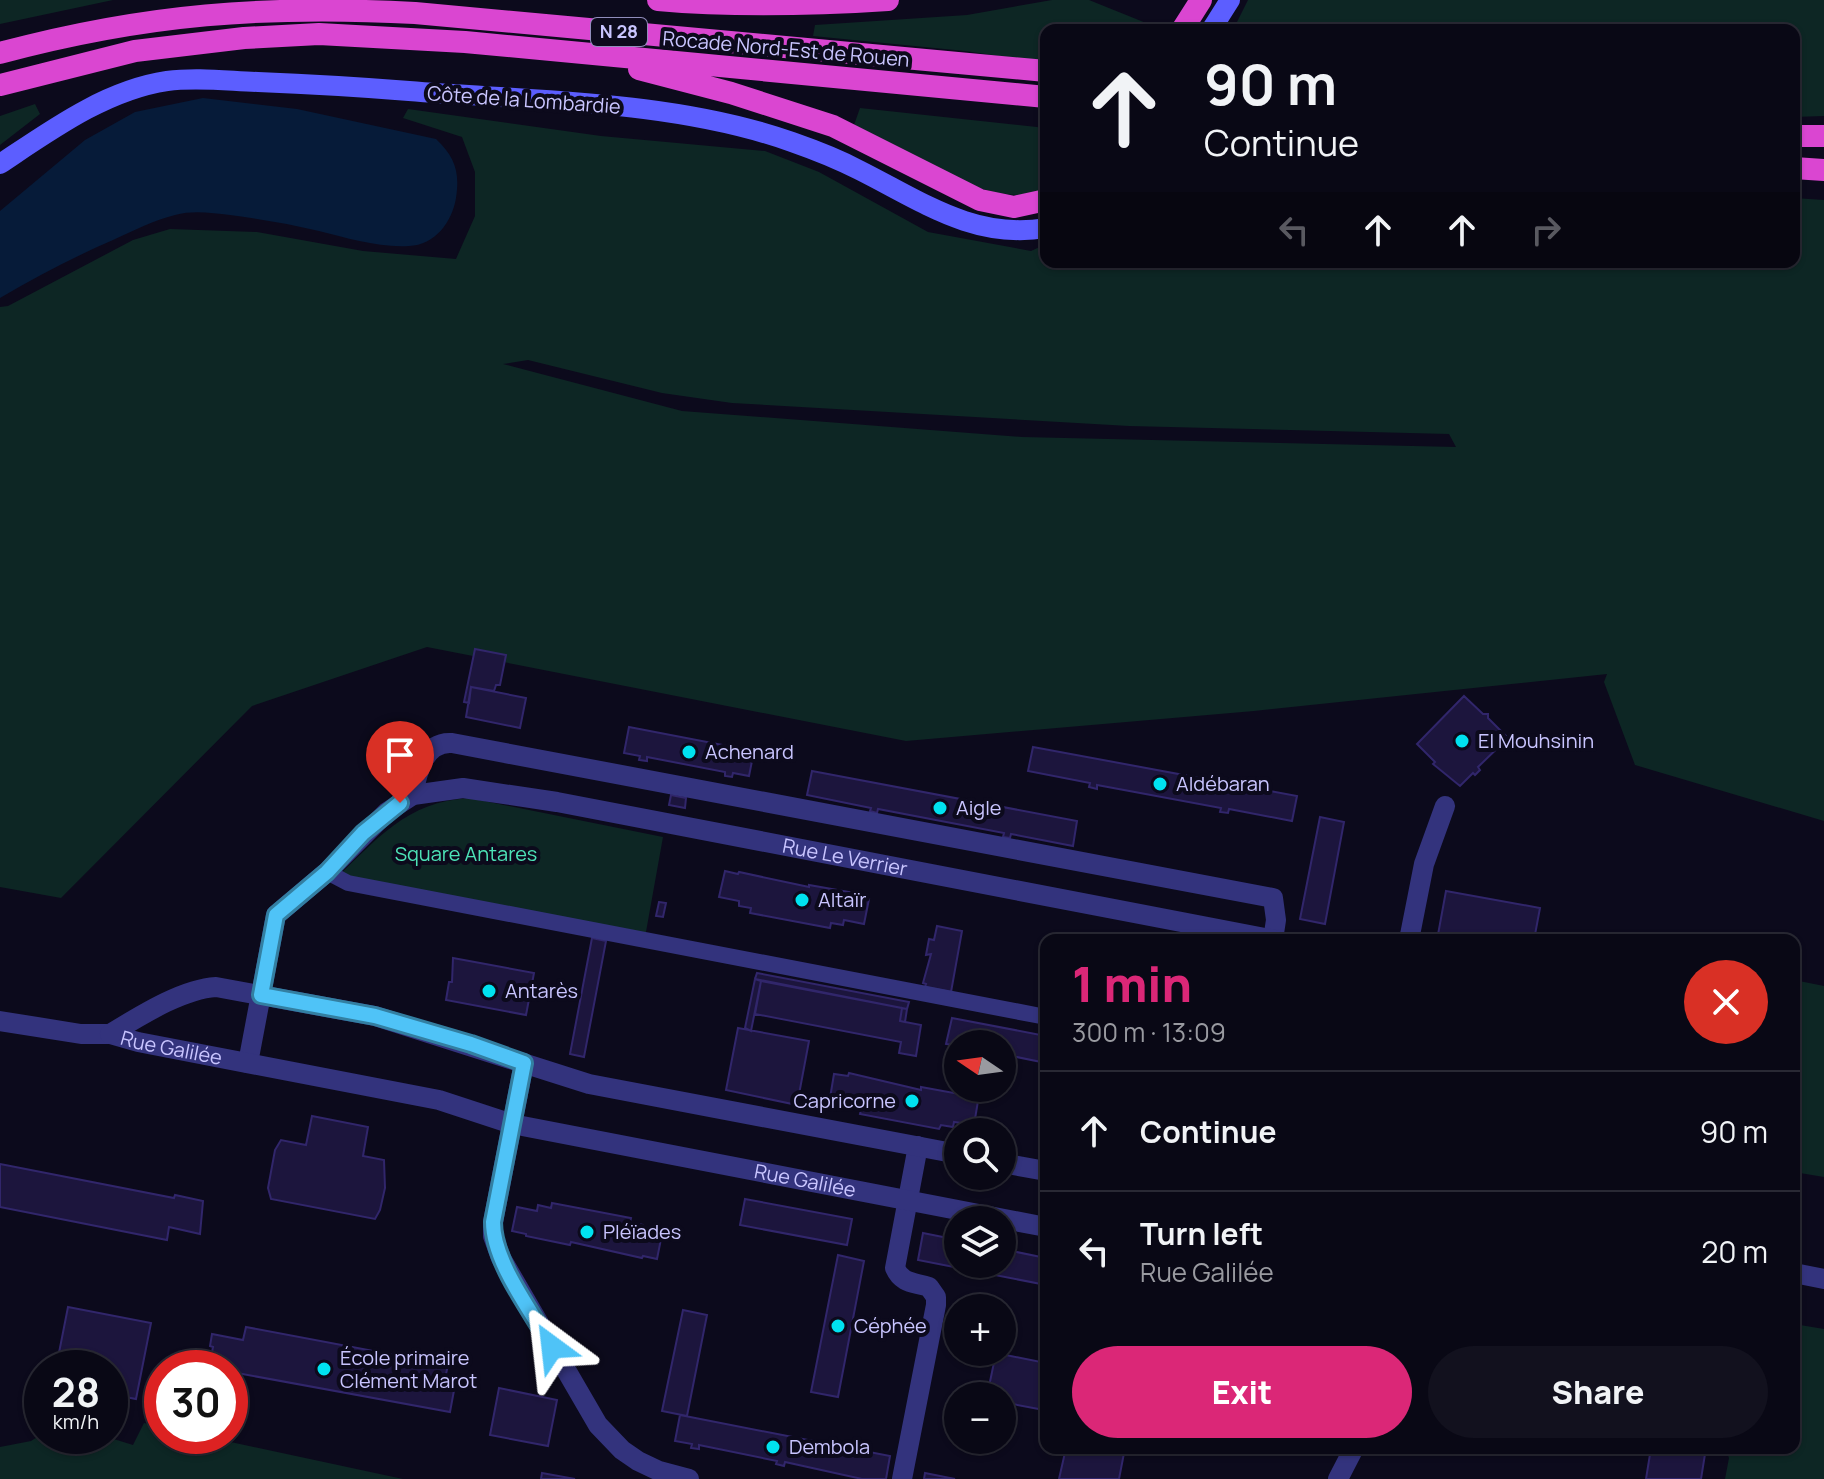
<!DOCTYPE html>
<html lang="en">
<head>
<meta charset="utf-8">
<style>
	body { margin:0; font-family:Manrope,sans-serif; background:#12111e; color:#f1f3f6; height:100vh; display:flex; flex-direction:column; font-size:30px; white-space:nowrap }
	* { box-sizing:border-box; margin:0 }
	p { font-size:26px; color:#999aa0 }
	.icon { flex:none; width:44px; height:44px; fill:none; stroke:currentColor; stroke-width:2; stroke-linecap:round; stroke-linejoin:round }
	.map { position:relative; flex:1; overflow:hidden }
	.details { position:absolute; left:1040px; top:934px; width:760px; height:520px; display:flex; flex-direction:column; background:#090815; border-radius:16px; box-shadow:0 2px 6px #0004,0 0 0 2px #292934 }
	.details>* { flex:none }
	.top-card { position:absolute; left:1040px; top:24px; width:760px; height:244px; border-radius:16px; box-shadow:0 2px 6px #0004,0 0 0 2px #292934; background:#090815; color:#f1f3f6; overflow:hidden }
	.needle { width:52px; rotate:283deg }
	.fabs { position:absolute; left:944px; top:1030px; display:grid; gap:16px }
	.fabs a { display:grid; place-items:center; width:72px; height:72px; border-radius:50%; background:#090815; box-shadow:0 2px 6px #0004,0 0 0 2px #292934; font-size:40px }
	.speed { position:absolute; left:24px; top:1350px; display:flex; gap:16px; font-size:40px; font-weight:700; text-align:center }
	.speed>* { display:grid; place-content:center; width:104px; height:104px; border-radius:50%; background:#090815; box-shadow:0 2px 6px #0004,0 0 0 2px #292934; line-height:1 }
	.speed small { font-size:20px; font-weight:400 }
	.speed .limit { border:12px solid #d22; background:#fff; color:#111 }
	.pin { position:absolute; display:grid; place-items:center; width:68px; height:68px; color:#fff; margin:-82px -34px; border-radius:50% 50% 50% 0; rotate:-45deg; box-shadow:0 0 8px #0007 }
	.pin .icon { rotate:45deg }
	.me { position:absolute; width:88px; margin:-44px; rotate:330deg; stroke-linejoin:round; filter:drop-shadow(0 0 6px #0008) }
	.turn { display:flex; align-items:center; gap:28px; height:168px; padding:0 32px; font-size:36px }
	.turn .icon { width:104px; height:104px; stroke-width:2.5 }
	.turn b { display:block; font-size:56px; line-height:68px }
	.lanes { display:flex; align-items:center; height:76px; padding:0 32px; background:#0003; justify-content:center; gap:40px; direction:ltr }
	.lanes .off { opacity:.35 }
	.round { display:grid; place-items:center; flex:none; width:84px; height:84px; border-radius:42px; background:#12111e }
	.summary { display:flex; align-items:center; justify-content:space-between; height:136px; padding:0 32px }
	h1 { font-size:48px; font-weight:800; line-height:60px; color:#db2777 }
	.action { display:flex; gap:16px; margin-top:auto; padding:16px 32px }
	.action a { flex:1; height:92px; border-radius:48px; background:#db2777; color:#fff; font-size:32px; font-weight:800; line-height:92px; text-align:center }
	.action a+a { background:#12111e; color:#f1f3f6 }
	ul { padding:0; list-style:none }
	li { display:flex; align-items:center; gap:24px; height:120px; padding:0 32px; border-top:2px solid #292934 }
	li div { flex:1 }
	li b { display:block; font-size:30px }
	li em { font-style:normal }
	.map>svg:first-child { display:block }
	.green { fill:#0d2624; fill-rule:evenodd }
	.water { fill:#061b39 }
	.building { fill:#1c153d; stroke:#31266b; stroke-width:2 }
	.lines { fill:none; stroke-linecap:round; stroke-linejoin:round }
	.pedestrian { stroke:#33337d; stroke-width:16 }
	.minor { stroke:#33337d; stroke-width:20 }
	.tertiary { stroke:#33337d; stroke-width:20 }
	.secondary { stroke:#5c5eff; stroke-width:20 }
	.trunk { stroke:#da46d1; stroke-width:22 }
	.route-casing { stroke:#337fa1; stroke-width:20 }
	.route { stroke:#4fc3f7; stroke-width:14 }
	.poi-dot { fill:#00e2f0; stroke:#0c0a1c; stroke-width:3 }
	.labels { text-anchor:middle; stroke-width:8; stroke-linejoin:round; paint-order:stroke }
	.shield { fill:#0c0a1c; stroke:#908dbb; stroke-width:2 }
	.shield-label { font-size:18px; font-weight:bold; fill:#c9c5ff }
	.street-label { font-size:20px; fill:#c9c5ff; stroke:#0c0a1c }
	.poi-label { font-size:20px; fill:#c9c5ff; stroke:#0c0a1c; text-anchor:start }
	.park-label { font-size:20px; fill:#4de3b7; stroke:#0c0a1c }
</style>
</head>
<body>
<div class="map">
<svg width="1824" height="1479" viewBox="0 0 1824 1479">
	<rect width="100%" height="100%" fill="#0c0a1c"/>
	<path class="green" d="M 0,0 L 113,0 L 0,24 Z
		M 1052,0 L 1089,0 L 1151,25 L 1154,30 L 1046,30 L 1046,63 L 965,51 L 813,36 L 815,25 L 967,15 Z
		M 1248,0 L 1824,0 L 1824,116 L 1794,117 L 1794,30 L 1233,30 Z
		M 35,104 L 40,114 L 0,145 L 0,116 Z
		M 860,108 L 1046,128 L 1046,189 C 996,215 899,149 854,125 Z
		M 408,109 L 601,136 L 765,151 L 819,172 L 928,232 L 1031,251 L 1046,244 L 1046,262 L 1794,262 L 1794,198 L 1824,200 L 1824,821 L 1635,765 L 1604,682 L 1607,674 L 1254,711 L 906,741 L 427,647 L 252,706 L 61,898 L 0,887 L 0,307 L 8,306 L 133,240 L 170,229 L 257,232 L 363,251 L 456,259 L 475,216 L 475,172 L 462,137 L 403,118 ZM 528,360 L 662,393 L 732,403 L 1129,426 L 1449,434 L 1456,447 L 1022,437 L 682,411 L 503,364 Z
		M 469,798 L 663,837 L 644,943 L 334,880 C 378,839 405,802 469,798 Z
		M 1794,980 L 1824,986 L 1824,1177 L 1794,1172 Z
		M 1794,1324 L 1824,1329 L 1824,1479 L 1725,1479 L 1729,1458 L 1725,1448 L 1794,1448 Z
		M 144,1423 L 162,1427 L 162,1436 L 203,1436 L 403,1479 L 0,1479 L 0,1447 L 31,1441 L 42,1434 L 104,1436 L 133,1445 Z"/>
	<path class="water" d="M 203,98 L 297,109 L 436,139 C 455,157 460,172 456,198 C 452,222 435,245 409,246 C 380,248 347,238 319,231 C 290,224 260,219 230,215 C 212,213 193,210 175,215 C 154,220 133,231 113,240 C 74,257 37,276 0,298 L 0,211 L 85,140 L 135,112 Z"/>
	<path class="building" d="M 475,649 L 506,655 L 500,685 L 496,685 L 494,691 L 471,687 L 469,703 L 464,702 Z
		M 471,687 L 526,698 L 520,728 L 466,717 Z
		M 1464,696 L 1483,714 L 1488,714 L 1488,718 L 1508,738 L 1478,767 L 1480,770 L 1475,775 L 1473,773 L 1460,786 L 1433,764 L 1435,762 L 1417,744 Z
		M 629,727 L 754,751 L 749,776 L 733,773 L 732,777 L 725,776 L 725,772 L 647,757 L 647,761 L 639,760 L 640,756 L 624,753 Z
		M 1033,747 L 1297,796 L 1292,821 L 1229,809 L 1228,813 L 1220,812 L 1221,808 L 1097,785 L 1097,789 L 1089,787 L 1090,783 L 1028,771 Z
		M 812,771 L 1077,821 L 1073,846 L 1011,834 L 1010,838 L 1003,837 L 1004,833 L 878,809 L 877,813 L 870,811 L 871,808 L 807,795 Z
		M 671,795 L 686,798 L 685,808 L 669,805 Z
		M 1320,817 L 1344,822 L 1325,924 L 1300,919 Z
		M 725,871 L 738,874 L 739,872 L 809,887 L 809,885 L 855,893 L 855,896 L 869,899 L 864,924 L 844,920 L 843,925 L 831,923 L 830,928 L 750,913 L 751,908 L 739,906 L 739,901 L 719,897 Z
		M 1446,891 L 1540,908 L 1534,940 L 1437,940 Z
		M 659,902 L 666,903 L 663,917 L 656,916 Z
		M 937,926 L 962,931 L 951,992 L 925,987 L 926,984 L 923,983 L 931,954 L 926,955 L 929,939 L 934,940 Z
		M 592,938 L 606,941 L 584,1057 L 570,1054 Z
		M 453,958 L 534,973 L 526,1015 L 446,1000 L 449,982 L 452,982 Z
		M 757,973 L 909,1002 L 907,1009 L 755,979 Z
		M 755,979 L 761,981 L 751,1031 L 745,1028 Z
		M 761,981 L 902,1008 L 900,1021 L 921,1025 L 916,1056 L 899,1053 L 901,1042 L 755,1014 Z
		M 902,1008 L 907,1009 L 905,1022 L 900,1021 Z
		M 952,1018 L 1046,1036 L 1046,1063 L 1002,1054 L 1002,1044 L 958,1046 L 946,1044 Z
		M 738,1028 L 809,1041 L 797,1105 L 726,1090 Z
		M 849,1073 L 921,1090 L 921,1087 L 965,1095 L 965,1098 L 978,1101 L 974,1125 L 954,1122 L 953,1127 L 941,1125 L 939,1129 L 860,1114 L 861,1110 L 848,1107 L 849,1102 L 830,1098 L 834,1074 L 848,1076 Z
		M 312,1116 L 368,1127 L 363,1156 L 384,1160 L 385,1188 L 380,1210 L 375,1219 L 271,1199 L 268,1188 L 275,1150 L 281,1140 L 306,1145 Z
		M 0,1164 L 174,1198 L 175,1195 L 203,1201 L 200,1234 L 169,1227 L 167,1240 L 0,1207 Z
		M 745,1199 L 852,1219 L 847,1245 L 740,1225 Z
		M 552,1203 L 631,1218 L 630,1222 L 643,1225 L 642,1230 L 662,1234 L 657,1259 L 643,1256 L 642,1258 L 571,1242 L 570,1245 L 526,1236 L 526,1234 L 512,1231 L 517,1207 L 537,1211 L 538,1205 L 551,1208 Z
		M 923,1233 L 958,1240 L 958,1264 L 1002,1264 L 1002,1249 L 1046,1258 L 1046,1285 L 918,1260 Z
		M 838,1255 L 864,1261 L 838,1397 L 811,1392 Z
		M 68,1307 L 151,1323 L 136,1399 L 110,1394 L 110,1368 L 56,1368 Z
		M 683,1310 L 707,1315 L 687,1416 L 662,1411 Z
		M 246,1327 L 448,1365 L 444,1383 L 455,1385 L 450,1412 L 237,1373 L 237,1376 L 230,1375 L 230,1368 L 209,1368 L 213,1347 L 210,1346 L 212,1334 L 243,1340 Z
		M 996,1353 L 1046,1363 L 1044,1410 L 1002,1402 L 1002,1396 L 987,1396 Z
		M 499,1388 L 557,1400 L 548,1446 L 490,1435 Z
		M 680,1415 L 890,1456 L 886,1479 L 862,1479 L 785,1462 L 784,1466 L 776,1464 L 777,1461 L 699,1445 L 699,1449 L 691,1448 L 692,1444 L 675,1441 Z
		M 1066,1448 L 1125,1448 L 1119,1479 L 1059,1479 Z
		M 1651,1448 L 1706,1448 L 1701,1479 L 1646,1479 Z
		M 542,1473 L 575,1479 L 541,1479 Z
		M 925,1473 L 955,1479 L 924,1479 Z"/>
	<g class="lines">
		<path class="pedestrian" d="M 327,872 L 348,883 L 1046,1017"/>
		<g class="minor">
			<path d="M 413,795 C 417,773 424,741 452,743 L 1273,898 L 1276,920 L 1273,940"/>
			<path d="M 1409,940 L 1424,864 L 1445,806"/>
			<path id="s1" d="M 248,1063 L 276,915 L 327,872 L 387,812 L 413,795 L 463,788 L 557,802 L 1275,940"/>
			<path d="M 524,1063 L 493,1222 L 493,1236 L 501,1258 L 598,1425 L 622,1450 L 638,1461 L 659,1471 L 689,1479"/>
			<path d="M 902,1479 L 936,1305 L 936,1297 L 929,1287 C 914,1282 902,1284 895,1268 L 918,1146"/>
			<path d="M 1338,1479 L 1354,1448"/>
		</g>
		<g class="tertiary">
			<path id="s2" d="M 0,1021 L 81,1034 L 110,1034 L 138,1042 L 439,1100 L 512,1124 L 1046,1227"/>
			<path d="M 110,1034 C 140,1016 182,989 216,987 L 375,1016 L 589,1084 L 958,1154"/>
			<path d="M 1002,1163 L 1046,1171"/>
			<path d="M 1794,1273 L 1824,1279"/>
		</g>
		<path class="secondary" d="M 1211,30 L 1230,0
			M 0,164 C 51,130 106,90 167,81 C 197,77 228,81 258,82 C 308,84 359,87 409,91 C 534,101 674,100 792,142 C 815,150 838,159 859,170 C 921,201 974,240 1046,228"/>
		<path class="trunk" d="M 658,0 C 735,7 811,5 888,0
			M 1182,30 L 1201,0
			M 0,53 C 145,14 266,5 415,13 L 1046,71
			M 639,69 L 731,93 L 833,126 L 980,200 L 1014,207 L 1046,200
			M 0,85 L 135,51 L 244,38 L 319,34 L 465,42 L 1046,97
			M 1794,136 L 1824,136
			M 1794,168 L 1824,170"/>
	</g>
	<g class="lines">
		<g class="route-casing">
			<path id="route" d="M 400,803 L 363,833 L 327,872 L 276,915 L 261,995 L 375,1016 L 471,1044 L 524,1063 L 493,1222 C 493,1262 532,1312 552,1347"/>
		</g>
		<use href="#route" class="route"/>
	</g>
	<g class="poi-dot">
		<circle cx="1462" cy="741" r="8"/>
		<circle cx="689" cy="752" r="8"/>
		<circle cx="1160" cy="784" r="8"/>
		<circle cx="940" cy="808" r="8"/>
		<circle cx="802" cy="900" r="8"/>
		<circle cx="489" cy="991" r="8"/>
		<circle cx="912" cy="1101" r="8"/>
		<circle cx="587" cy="1232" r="8"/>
		<circle cx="838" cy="1326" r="8"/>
		<circle cx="324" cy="1369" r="8"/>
		<circle cx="773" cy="1447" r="8"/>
	</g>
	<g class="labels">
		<rect class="shield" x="591" y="18" width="56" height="28" rx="6"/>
		<g class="shield-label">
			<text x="619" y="38">N 28</text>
		</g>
		<g class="street-label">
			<text transform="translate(786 49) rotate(5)" y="7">Rocade Nord-Est de Rouen</text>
			<text transform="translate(524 100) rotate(4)" y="7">Côte de la Lombardie</text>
			<text dy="7" stroke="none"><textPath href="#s1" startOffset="772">Rue Le Verrier</textPath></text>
			<text dy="7" stroke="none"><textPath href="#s2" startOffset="174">Rue Galilée</textPath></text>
			<text dy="7" stroke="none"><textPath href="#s2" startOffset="822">Rue Galilée</textPath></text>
		</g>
		<g class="poi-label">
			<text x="1478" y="748">El Mouhsinin</text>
			<text x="705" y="759">Achenard</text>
			<text x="1176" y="791">Aldébaran</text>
			<text x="956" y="815">Aigle</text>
			<text x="818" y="907">Altaïr</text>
			<text x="505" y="998">Antarès</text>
			<text x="896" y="1108" text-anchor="end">Capricorne</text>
			<text x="603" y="1239">Pléïades</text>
			<text x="854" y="1333">Céphée</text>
			<text x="340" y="1365">École primaire<tspan x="340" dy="23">Clément Marot</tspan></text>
			<text x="789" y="1454">Dembola</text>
		</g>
		<g class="park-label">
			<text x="466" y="861">Square Antares</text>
		</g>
	</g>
</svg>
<div class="fabs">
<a><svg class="needle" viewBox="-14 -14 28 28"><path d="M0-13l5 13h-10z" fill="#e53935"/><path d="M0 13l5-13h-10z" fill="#999aa0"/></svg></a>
<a><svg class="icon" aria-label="search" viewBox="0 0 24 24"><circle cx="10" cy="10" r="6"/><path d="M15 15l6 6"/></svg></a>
<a><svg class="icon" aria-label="layers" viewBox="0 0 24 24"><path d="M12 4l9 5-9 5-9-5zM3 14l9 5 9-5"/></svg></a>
<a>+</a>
<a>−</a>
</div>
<div class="speed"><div>28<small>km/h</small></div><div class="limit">30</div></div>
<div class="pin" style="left:400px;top:803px;background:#d93025"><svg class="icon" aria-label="arrive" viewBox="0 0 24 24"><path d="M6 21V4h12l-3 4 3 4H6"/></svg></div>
<svg class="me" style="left:552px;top:1347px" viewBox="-20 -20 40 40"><path d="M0-17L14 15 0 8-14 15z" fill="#4fc3f7" stroke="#fff" stroke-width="4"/></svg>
<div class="top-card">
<div class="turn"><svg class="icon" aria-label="ahead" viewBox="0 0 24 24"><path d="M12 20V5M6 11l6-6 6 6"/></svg><div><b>90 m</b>Continue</div></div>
<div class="lanes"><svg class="icon off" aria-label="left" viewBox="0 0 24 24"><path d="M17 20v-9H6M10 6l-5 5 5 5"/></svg><svg class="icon" aria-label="ahead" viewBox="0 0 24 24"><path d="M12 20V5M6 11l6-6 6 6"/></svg><svg class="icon" aria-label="ahead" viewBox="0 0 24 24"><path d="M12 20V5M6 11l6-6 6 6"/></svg><svg class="icon off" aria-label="right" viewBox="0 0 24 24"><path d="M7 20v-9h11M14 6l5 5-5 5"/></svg></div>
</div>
<section class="details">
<div class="summary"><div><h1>1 min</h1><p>300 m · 13:09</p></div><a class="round" style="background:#d93025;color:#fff"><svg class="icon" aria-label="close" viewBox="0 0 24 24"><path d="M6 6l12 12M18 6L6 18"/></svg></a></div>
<ul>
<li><svg class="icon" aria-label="ahead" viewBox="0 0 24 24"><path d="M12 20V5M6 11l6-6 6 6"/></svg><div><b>Continue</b></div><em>90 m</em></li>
<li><svg class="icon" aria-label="left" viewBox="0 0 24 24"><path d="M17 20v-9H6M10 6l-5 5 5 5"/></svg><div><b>Turn left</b><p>Rue Galilée</p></div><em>20 m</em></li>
</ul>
<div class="action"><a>Exit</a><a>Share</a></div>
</section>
</div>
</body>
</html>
